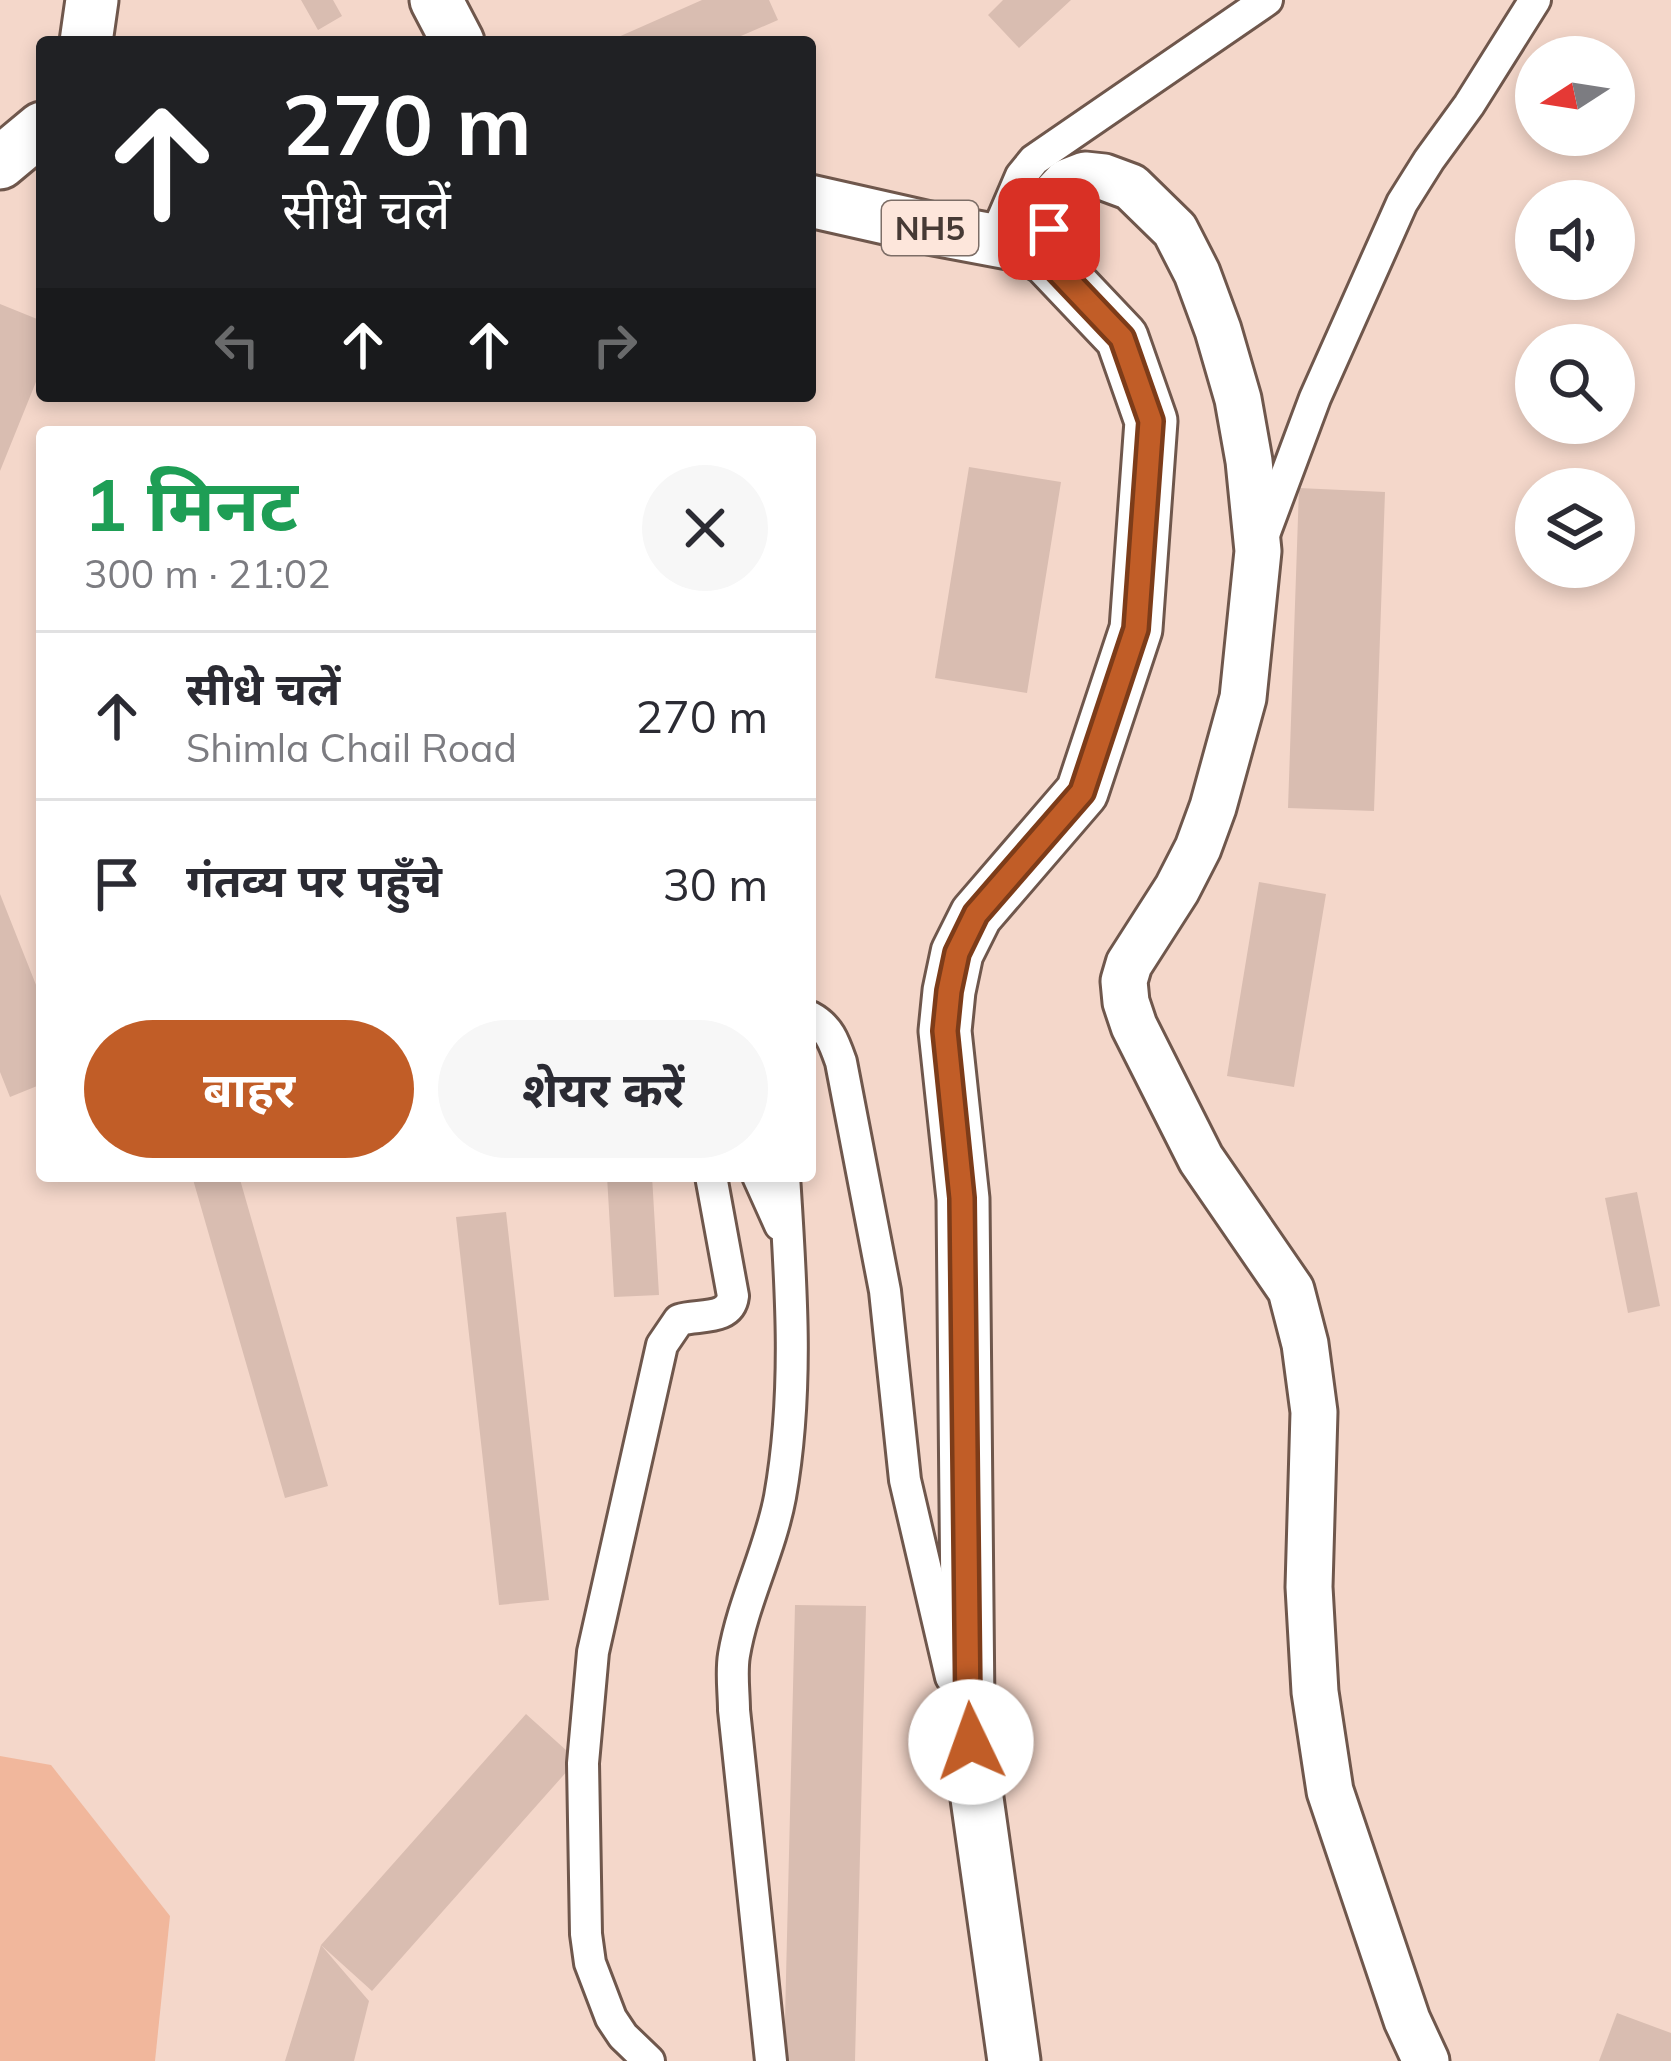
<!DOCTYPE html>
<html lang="hi">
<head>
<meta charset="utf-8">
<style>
	body { margin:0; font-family:Mulish,"Noto Sans Devanagari",sans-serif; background:#f7f7f7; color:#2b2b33; height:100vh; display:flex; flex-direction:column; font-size:45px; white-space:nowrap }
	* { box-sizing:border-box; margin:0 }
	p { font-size:39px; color:#7c7c81 }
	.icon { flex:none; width:66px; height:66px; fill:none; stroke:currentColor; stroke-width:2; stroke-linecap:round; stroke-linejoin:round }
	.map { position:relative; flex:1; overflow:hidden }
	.sheet { position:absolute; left:36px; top:426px; width:780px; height:756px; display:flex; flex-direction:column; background:#fff; border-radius:12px; box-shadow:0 6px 18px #0003 }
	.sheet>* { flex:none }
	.guide { position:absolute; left:36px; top:36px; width:780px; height:366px; border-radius:12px; box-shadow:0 6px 18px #0003; background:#202124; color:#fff; overflow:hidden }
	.needle { width:78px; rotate:258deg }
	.fabs { position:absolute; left:1515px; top:36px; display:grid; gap:24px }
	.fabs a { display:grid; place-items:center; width:120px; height:120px; border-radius:50%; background:#fff; box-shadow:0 6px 18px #0003; font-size:60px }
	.pin { position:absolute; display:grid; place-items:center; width:102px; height:102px; color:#fff; margin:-51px; border-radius:24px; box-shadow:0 6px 18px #0006 }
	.me { position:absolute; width:132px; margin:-66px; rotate:357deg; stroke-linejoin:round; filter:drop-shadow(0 0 9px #0008) }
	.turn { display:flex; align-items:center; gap:42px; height:252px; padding:0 48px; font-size:54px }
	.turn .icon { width:156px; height:156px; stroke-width:2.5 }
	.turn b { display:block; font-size:84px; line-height:102px }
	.lanes { display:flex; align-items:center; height:114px; padding:0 48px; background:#0003; justify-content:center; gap:60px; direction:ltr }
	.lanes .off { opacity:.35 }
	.round { display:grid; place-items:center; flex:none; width:126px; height:126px; border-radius:63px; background:#f7f7f7 }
	.headline { display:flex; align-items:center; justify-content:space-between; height:204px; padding:0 48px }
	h1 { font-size:72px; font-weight:700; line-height:90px; color:#1e9e55 }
	.action { display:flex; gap:24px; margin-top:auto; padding:24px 48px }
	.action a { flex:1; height:138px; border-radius:72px; background:#c15d27; color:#fff; font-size:48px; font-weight:700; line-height:138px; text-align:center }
	.action a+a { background:#f7f7f7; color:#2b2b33 }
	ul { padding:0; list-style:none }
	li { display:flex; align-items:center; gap:36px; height:168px; padding:0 48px; border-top:3px solid #e1e1e2 }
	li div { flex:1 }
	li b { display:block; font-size:45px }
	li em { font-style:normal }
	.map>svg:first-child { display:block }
	.green { fill:#f1b79c }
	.building { fill:#d9bdb1 }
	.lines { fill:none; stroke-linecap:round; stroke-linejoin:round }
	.minor-casing { stroke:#6f574c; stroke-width:36 }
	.secondary-casing { stroke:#6f574c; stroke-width:51 }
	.trunk-casing { stroke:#6f574c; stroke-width:57 }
	.minor { stroke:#fff; stroke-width:30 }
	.secondary { stroke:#fff; stroke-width:45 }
	.trunk { stroke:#fff; stroke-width:51 }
	.route-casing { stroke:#7d3c19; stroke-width:30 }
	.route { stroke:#c15d27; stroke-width:21 }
	.labels { text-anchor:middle; stroke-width:10; stroke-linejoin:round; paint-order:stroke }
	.shield { fill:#fde6db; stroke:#7d6e67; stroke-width:3 }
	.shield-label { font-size:33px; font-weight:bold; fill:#463a35 }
</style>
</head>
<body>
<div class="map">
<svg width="1671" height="2061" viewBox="0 0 1671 2061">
	<rect width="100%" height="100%" fill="#f4d7ca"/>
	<path class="green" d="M 0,1756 L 51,1765 L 170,1916 L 155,2061 L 0,2061 Z"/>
	<path class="building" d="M 301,0 L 333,0 L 342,16 L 318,30 Z
		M 702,0 L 769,0 L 778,20 L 727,42 L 607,42 Z
		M 1003,0 L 1071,0 L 1019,48 L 988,15 Z
		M 0,304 L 42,321 L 42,367 L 0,471 Z
		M 969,467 L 1061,482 L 1027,693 L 935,678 Z
		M 1299,488 L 1385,492 L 1374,811 L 1288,808 Z
		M 1259,882 L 1326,894 L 1294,1087 L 1227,1076 Z
		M 0,894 L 42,1000 L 42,1084 L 10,1097 L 0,1072 Z
		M 192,1176 L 239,1176 L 328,1486 L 285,1498 Z
		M 607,1176 L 652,1176 L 659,1295 L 614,1297 Z
		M 1637,1192 L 1660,1306 L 1628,1313 L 1605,1198 Z
		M 506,1212 L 549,1600 L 499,1605 L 456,1217 Z
		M 795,1605 L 866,1606 L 855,2061 L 784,2061 Z
		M 526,1714 L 577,1760 L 372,1991 L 321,1945 Z
		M 321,1945 L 369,2001 L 354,2061 L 285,2061 Z
		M 1617,2013 L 1671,2033 L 1671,2061 L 1599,2061 Z"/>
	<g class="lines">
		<g class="minor-casing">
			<path id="minor" d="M 994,239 L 1021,176 L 1034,160 L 1267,0
				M 1262,540 L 1315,398 L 1402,203 L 1429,160 L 1469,105 L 1535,0
				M 810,1017 C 829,1027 834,1042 841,1062 L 885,1291 L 905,1480 L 951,1677
				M 758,1176 L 780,1225
				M 649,2061 L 623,2036 L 611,2018 L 590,1963 L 586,1934 L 583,1763 L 593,1652 L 662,1345 L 679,1320 C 699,1314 730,1321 733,1296 L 711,1176
				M 771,2061 L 734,1710 C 734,1693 731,1673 734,1655 C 743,1601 770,1551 780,1497 C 799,1391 791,1283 784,1176"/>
		</g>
		<g class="secondary-casing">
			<path id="secondary" d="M 1047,259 L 1051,199 L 1067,182 L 1085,175 L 1104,177 L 1131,187 L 1175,230 L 1197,273 L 1218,330 L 1238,399 L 1249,461 L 1258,551 L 1243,698 L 1213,807 L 1198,848 L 1177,889 L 1129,964 L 1124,981 L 1126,1002 L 1134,1026 L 1201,1159 L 1291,1290 L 1305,1344 L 1314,1412 L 1309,1587 L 1315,1692 L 1330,1791 L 1407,2020 L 1426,2061"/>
		</g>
		<g class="trunk-casing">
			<path id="trunk" d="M 436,0 L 458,42
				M 86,42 L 92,0
				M 0,163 L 42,128
				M 810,201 L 934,229 L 1025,246 L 1047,259 L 1122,338 L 1151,421 L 1136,629 L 1082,792 L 976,915 L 957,953 L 949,991 L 945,1031 L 963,1199 L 968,1708 L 974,1777 L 1014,2061"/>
		</g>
		<use href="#minor" class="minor"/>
		<use href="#secondary" class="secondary"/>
		<use href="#trunk" class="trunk"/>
	</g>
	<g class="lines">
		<g class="route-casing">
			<path id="route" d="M 971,1742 L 968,1708 L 962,1198 L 945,1031 L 949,991 L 957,953 L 976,914 L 1082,792 L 1136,629 L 1151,421 L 1122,338 L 1047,259 L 1049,229"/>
		</g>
		<use href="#route" class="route"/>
	</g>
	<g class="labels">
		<rect class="shield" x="882" y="201" width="96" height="54" rx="9"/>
		<g class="shield-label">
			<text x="930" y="240">NH5</text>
		</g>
	</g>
</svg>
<div class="fabs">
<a><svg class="needle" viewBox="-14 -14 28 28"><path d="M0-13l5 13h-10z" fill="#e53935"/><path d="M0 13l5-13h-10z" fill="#7c7c81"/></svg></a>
<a><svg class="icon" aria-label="sound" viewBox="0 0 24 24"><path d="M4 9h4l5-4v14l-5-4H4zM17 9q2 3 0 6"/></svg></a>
<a><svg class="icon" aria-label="search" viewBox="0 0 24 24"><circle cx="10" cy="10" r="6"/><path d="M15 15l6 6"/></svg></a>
<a><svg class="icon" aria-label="layers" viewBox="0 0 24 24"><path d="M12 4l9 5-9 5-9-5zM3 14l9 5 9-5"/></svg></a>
</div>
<div class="pin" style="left:1049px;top:229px;background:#d93025"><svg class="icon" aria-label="arrive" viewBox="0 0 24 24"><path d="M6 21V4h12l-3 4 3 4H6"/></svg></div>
<svg class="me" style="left:971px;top:1742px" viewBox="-20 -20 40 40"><circle r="19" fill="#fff"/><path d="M0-13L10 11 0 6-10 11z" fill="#c15d27"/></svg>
<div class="guide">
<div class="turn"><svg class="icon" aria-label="ahead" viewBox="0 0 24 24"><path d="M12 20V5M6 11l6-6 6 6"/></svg><div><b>270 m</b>सीधे चलें</div></div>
<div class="lanes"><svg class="icon off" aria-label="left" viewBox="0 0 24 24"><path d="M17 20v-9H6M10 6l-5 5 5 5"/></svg><svg class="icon" aria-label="ahead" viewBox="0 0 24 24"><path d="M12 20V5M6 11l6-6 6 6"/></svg><svg class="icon" aria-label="ahead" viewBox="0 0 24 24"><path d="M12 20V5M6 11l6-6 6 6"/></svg><svg class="icon off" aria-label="right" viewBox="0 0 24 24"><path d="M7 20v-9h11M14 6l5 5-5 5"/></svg></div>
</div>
<section class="sheet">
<div class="headline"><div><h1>1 मिनट</h1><p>300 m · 21:02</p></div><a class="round"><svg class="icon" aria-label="close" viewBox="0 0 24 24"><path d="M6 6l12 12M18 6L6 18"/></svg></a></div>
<ul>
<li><svg class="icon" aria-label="ahead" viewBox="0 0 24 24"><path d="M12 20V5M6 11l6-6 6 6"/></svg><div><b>सीधे चलें</b><p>Shimla Chail Road</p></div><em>270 m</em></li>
<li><svg class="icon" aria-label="arrive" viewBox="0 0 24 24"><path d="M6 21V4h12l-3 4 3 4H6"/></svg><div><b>गंतव्य पर पहुँचे</b></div><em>30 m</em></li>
</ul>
<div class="action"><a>बाहर</a><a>शेयर करें</a></div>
</section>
</div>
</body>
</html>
